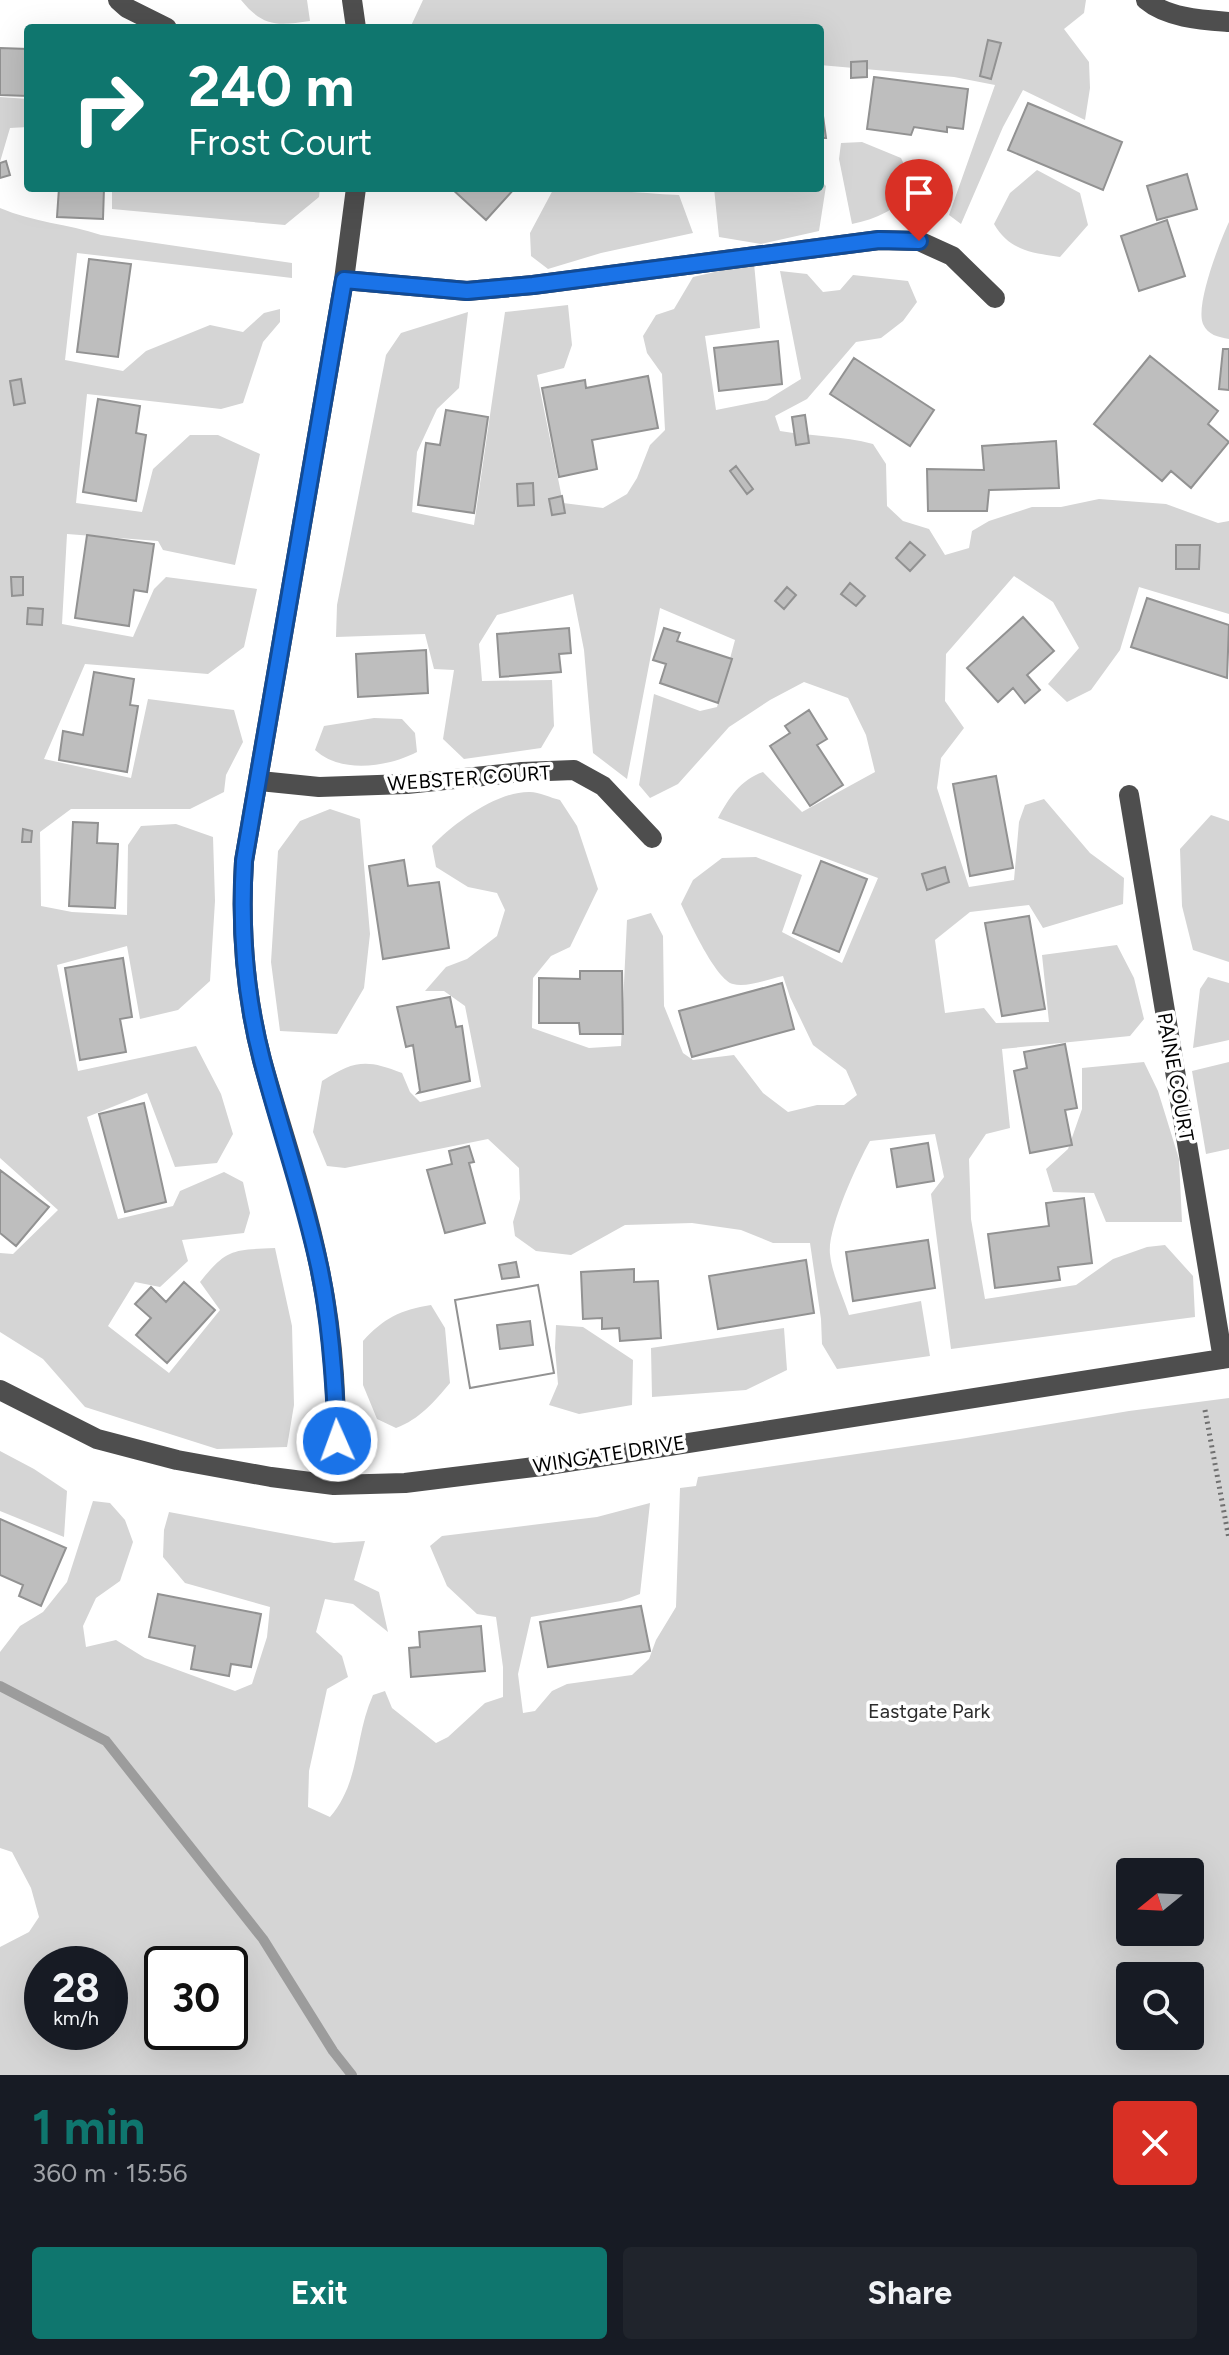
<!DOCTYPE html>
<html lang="en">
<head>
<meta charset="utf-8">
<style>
	body { margin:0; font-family:Figtree,sans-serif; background:#20242c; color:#f1f3f6; height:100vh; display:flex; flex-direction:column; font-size:30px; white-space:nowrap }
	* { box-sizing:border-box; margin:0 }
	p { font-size:26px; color:#9ea1a6 }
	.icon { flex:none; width:44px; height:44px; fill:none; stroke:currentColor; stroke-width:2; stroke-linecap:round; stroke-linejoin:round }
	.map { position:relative; height:2075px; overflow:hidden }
	.panel { display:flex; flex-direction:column; background:#171b24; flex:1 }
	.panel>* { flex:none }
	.banner { position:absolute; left:24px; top:24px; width:800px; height:168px; border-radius:8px; box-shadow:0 8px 32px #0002; background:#0f766e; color:#fff; overflow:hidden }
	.needle { width:52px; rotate:252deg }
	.controls { position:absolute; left:1116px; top:1858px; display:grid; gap:16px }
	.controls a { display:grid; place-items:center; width:88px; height:88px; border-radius:8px; background:#171b24; box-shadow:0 8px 32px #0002; font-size:40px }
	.speed { position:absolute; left:24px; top:1946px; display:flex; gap:16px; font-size:40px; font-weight:700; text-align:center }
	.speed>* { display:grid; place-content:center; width:104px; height:104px; border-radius:50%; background:#171b24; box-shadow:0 8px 32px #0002; line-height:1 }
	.speed small { font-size:20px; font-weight:400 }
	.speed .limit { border:4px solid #111; border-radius:12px; background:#fff; color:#111 }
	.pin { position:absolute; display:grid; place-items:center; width:68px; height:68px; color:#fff; margin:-82px -34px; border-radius:50% 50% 50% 0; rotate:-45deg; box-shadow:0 0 8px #0007 }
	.pin .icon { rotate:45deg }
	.me { position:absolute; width:88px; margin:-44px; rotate:358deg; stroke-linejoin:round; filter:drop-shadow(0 0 6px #0008) }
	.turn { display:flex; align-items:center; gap:28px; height:168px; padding:0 32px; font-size:36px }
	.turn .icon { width:104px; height:104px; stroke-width:2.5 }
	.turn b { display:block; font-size:56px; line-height:68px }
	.round { display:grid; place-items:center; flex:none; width:84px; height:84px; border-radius:8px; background:#20242c }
	.headline { display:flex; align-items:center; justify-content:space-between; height:136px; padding:0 32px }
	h1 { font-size:48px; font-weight:700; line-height:60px; color:#0f766e }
	.primary-button { display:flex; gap:16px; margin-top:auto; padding:16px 32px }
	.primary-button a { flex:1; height:92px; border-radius:8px; background:#0f766e; color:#fff; font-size:32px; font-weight:700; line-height:92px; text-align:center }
	.primary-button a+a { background:#20242c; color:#f1f3f6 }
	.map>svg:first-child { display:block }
	.green { fill:#d5d5d5; fill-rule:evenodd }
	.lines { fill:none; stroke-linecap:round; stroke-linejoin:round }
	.stream { stroke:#9c9c9c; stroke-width:10 }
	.building { fill:#bebebe; stroke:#929292; stroke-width:2; fill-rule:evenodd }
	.path { stroke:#707070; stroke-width:5; stroke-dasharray:2 4; stroke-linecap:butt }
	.minor { stroke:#4e4e4e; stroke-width:20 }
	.route-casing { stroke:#114b97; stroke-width:20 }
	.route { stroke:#1a73e8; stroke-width:14 }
	.labels { text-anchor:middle; stroke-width:7; stroke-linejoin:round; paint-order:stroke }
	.street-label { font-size:20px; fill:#000; stroke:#fff }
	.park-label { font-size:20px; fill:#2c2c2c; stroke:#fff }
</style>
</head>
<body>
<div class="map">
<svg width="1229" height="2075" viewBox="0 0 1229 2075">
	<rect width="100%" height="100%" fill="#fff"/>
	<path class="green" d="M 241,0 L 307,0 L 310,21 C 277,26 263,27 241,0 Z
		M 423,0 L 1086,0 L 1084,13 L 1064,29 L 1089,62 L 1090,88 L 1085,120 L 1023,90 L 1003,127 L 961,224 L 949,215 L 995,85 L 954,77 L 820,65 L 820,28 L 410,28 Z
		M 0,97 L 28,99 L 28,127 L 10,128 L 0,162 Z
		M 862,142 L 901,158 L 917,192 C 895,208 878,219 852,224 L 839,159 L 841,143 Z
		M 1037,170 L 1080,193 L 1088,225 L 1060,257 C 1032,253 1010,251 994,224 L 1010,193 Z
		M 820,180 L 826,186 L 819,231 L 761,244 L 719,237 L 714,188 L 820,188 Z
		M 112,188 L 320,188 L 319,197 L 285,225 L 112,209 Z
		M 554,188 C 596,188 636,193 679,195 L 693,233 L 601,253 L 548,269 L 531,256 L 530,233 Z
		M 0,208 C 32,222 68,224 101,235 L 292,263 L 292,278 L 77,253 L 65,360 L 123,371 L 146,351 L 210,325 L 243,332 L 264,313 L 280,309 L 280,322 L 263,342 L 243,403 L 221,409 L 87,394 L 76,503 L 142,512 L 153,469 L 190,435 L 218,435 L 260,454 L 235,565 L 163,550 L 158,541 L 67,534 L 62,624 L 133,637 L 154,589 L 166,577 L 257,589 L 244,647 L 208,674 L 85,664 L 44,759 L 131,778 L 148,699 L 234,710 L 243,742 L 226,775 L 224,792 L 190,809 L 71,809 L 40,832 L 41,906 L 72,912 L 127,915 L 128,845 L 141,826 L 176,824 L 213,837 L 215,901 L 210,981 L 178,1010 L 140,1019 L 127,946 L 57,965 L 78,1071 L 196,1046 L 221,1094 L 233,1134 L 217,1163 L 175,1167 L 147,1093 L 87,1117 L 118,1219 L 173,1206 L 180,1191 L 224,1172 L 243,1182 L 250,1213 L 244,1233 L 182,1240 L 188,1261 L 160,1287 L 135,1282 L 108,1326 L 169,1373 L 220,1310 L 200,1282 C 227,1248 233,1250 275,1248 L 292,1326 L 294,1405 L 287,1447 L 217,1449 L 85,1407 L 43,1359 L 0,1332 L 0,1253 L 13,1254 L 58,1210 L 0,1158 Z
		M 1229,222 L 1229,339 C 1218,337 1208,335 1203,324 C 1195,305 1220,241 1229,222 Z
		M 754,263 L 760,328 L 705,336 L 716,410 L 767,400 L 801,379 L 780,271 L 807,274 L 823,292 L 840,290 L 853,275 L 908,281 L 917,302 L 903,321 L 881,338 L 856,342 L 807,399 L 775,416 L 780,431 C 811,436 843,436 873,444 L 886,464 L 887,506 L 903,521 L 929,529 L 945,555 L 969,548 L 972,531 L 989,521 L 1032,507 L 1061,507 L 1099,499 L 1166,504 L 1218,523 L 1229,521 L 1229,614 L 1139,587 L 1120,650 L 1091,690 L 1067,702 L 1048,684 L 1079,648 L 1053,602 L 1014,576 L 946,654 L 945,701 L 964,728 L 941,758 L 937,788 L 969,887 L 1014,880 L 1019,822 L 1025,805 L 1044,799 L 1090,853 L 1124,878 L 1123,904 L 1043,928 L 1029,905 L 970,912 L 935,940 L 945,1013 L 984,1008 L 996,1023 L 1049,1022 L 1042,955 L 1117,945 L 1134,978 L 1144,1019 L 1130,1036 L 1002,1049 L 1010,1128 L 986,1134 L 969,1159 L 971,1219 L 985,1299 L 1076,1285 L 1113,1259 L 1147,1247 L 1165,1245 L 1193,1276 L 1195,1317 L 951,1349 L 931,1194 L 944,1177 L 935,1134 L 870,1141 C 857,1164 827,1229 830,1254 C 832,1274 843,1296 849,1315 L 921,1301 L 930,1356 L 837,1369 L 822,1344 L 821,1319 L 810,1243 L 773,1243 L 741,1230 L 692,1223 L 625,1225 L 571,1255 L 536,1251 L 515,1236 L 513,1222 L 520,1199 L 519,1168 L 488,1139 L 345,1168 L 327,1166 L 313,1132 L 322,1081 C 354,1060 367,1059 402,1073 L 410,1092 L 420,1102 L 481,1087 L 465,1006 L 444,991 L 425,991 L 446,967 L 467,959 L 497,936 L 505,910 L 497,893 L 468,887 L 436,867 L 432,846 C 453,824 497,791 530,792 C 539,792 551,798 560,800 L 577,826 L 598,889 L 570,947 L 551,956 L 533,978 L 532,1028 L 589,1048 L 621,1046 L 627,920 L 651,913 L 663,936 L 664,1006 L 683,1053 L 693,1060 L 734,1055 L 763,1093 L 788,1112 L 817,1105 L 844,1105 L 857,1095 L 846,1070 L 813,1045 L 790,997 L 783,976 C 769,979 746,988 733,984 C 716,980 689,921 681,904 L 693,880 L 722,858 L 756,857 L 802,875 L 782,932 L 842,963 L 878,878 L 718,818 C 729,798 740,780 763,772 L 802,812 L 875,772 L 866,735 L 848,698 L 804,682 L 770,700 L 729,727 L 678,784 L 650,798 L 639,785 L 654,694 L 700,711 L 717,707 L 735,640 L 660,608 L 627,779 L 593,753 L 584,650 L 573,594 L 497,615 L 479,644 L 482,681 L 552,680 L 554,726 L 541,748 L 464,759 L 443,739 L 454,670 L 434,669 L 425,634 L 336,637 L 337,605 L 386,355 L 401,333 L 468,312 L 459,388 L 437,409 L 417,452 L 412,512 L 474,525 L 505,312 L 568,305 L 572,345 L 564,368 L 537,375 L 563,503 L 603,508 L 627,494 L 637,478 L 650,445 L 665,430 L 662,374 L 647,353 L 643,336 L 656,315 L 674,309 L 693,277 Z
		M 374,718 L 402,719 L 415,733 L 417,752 C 388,767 341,774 315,750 L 324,726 Z
		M 330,809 L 360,819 L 370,934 L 364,988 L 337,1034 L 280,1031 L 271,962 L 278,851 L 300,821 Z
		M 1211,815 L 1229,821 L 1229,962 L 1193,950 L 1182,906 L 1180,849 Z
		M 1208,977 L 1229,983 L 1229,1040 L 1193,1048 L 1200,989 Z
		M 1144,1062 L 1158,1091 L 1179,1159 L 1182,1222 L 1106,1222 L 1094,1193 L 1053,1192 L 1046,1169 L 1068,1149 L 1082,1109 L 1082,1068 Z
		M 1229,1062 L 1229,1149 L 1206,1154 L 1192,1071 Z
		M 431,1305 L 445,1328 L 450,1383 C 434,1402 420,1419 396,1428 L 377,1419 L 363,1385 L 363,1341 C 384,1318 400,1310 431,1305 Z
		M 556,1325 L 583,1327 L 633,1360 L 632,1405 L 579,1414 L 549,1405 L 558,1384 L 555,1348 Z
		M 784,1328 L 787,1370 L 746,1390 L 652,1397 L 651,1348 Z
		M 1229,1398 L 1229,2075 L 0,2075 L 0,1947 L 29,1932 L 39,1917 L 31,1888 L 12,1852 L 0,1848 L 0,1652 L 20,1626 L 43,1612 L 67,1582 L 93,1501 L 110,1503 L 125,1520 L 133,1542 L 120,1581 L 96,1598 L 83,1626 L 86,1647 L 116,1640 L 145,1658 L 235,1691 L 252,1684 L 267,1637 L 270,1607 L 185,1583 L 163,1557 L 164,1530 L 169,1512 L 334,1543 L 365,1541 L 354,1580 L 379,1592 L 388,1632 L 353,1604 L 325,1599 L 316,1632 L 342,1656 L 348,1677 L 327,1689 L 309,1771 L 308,1807 L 330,1817 C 361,1781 354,1737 373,1695 L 385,1691 L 392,1708 L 436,1743 L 448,1737 L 485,1703 L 503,1697 L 503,1667 L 496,1617 L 477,1614 L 447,1586 L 430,1546 L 442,1536 L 597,1517 L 650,1503 L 640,1594 L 621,1601 L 531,1617 L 518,1674 L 523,1713 L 535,1711 L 552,1691 L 567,1684 L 632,1675 L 649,1659 L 656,1640 L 676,1607 L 680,1488 L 696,1486 L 698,1477 L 960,1439 L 1129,1411 ZM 1130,1872 L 1190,1872 L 1190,1932 L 1130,1932 ZM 42,1964 L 110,1964 L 110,2032 L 42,2032 ZM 230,1964 L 230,2032 L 162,2032 L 162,1964 ZM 1130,1976 L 1190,1976 L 1190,2036 L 1130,2036 Z
		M 0,1451 L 34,1469 L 67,1491 L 64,1537 L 0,1511 Z"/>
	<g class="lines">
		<path class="stream" d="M 0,1686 L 106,1741 L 263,1939 L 333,2051 L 352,2075"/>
	</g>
	<path class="building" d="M 988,40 L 1001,43 L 991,79 L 980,76 Z
		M 0,48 L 28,49 L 28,96 L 0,95 Z
		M 867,61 L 867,77 L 851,78 L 851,62 Z
		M 874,77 L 968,89 L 963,129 L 947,127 L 947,132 L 914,127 L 911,135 L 867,129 Z
		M 820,94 L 826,138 L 820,138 Z
		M 1028,103 L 1122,142 L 1103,190 L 1008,150 Z
		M 6,161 L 10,175 L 0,178 L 0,163 Z
		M 1187,174 L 1197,209 L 1157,220 L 1147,186 Z
		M 59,188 L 104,188 L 103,219 L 57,217 Z
		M 451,188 L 515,188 L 486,220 Z
		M 1167,220 L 1185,276 L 1139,291 L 1121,236 Z
		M 89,259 L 131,264 L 118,357 L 77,352 Z
		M 778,341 L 782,384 L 719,391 L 714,348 Z
		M 1223,349 L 1229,349 L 1229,390 L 1219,389 Z
		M 1150,356 L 1218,411 L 1208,424 L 1229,442 L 1191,488 L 1171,471 L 1162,481 L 1094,424 Z
		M 854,358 L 934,410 L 910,446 L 830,394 Z
		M 648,376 L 658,428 L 592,440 L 597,469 L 559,477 L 542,388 L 585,380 L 586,388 Z
		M 21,379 L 25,403 L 14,405 L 10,381 Z
		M 98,399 L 140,406 L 136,433 L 146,435 L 136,501 L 83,492 Z
		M 446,410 L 488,417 L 474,513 L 418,505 L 426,443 L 440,445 Z
		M 805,415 L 809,443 L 796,445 L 792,417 Z
		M 1056,441 L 1059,488 L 989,490 L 987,511 L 928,511 L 927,469 L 984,470 L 982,446 Z
		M 736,466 L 753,489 L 747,494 L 730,471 Z
		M 533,483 L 534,505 L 518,506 L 517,484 Z
		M 562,496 L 565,513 L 552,515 L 549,499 Z
		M 87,535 L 154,544 L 147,592 L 134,590 L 129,626 L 75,618 Z
		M 910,542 L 925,555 L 910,571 L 896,558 Z
		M 1176,545 L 1200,545 L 1199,569 L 1176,569 Z
		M 11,577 L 23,577 L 23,595 L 12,596 Z
		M 850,583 L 865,596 L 856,606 L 841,594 Z
		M 787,587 L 796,595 L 784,609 L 775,601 Z
		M 1147,598 L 1229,625 L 1227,678 L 1131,647 Z
		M 28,608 L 43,609 L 42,625 L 27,624 Z
		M 1023,617 L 1054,651 L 1027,675 L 1040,690 L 1025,703 L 1013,688 L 998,702 L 967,668 Z
		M 569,628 L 571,653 L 559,654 L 561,672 L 500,677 L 497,634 Z
		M 664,628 L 680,633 L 677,641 L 732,659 L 718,703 L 660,683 L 666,664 L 653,660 Z
		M 426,650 L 428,693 L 358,697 L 356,654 Z
		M 94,672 L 134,679 L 130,705 L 138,706 L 127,772 L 59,760 L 63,731 L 83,735 Z
		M 809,710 L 827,739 L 817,745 L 843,785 L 810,806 L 770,746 L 790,733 L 785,726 Z
		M 996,776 L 1013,868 L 970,876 L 953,784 Z
		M 73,822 L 98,823 L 97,843 L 118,844 L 115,908 L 69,906 Z
		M 23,829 L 32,831 L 31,842 L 22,842 Z
		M 404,860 L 408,886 L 439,882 L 449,948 L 383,959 L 369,866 Z
		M 821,861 L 867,879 L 839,952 L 793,933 Z
		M 945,867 L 949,882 L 927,890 L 922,874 Z
		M 1029,916 L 1045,1009 L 1002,1016 L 985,923 Z
		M 123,958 L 132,1017 L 120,1019 L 126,1052 L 80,1060 L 65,968 Z
		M 580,971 L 622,971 L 623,1034 L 580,1034 L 579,1023 L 539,1023 L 539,978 L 580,979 Z
		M 782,983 L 794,1029 L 692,1057 L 679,1011 Z
		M 450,997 L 456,1027 L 462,1026 L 470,1081 L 418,1093 L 420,1091 L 413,1045 L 406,1047 L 397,1007 Z
		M 1065,1044 L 1077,1108 L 1065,1110 L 1072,1145 L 1030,1153 L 1014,1071 L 1027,1068 L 1024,1052 Z
		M 144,1103 L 166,1202 L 125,1212 L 99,1114 Z
		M 928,1143 L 934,1181 L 897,1187 L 891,1149 Z
		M 469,1146 L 474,1162 L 469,1163 L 485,1223 L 445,1233 L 427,1170 L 452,1164 L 449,1151 Z
		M 0,1170 L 49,1207 L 16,1246 L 0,1233 Z
		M 1084,1198 L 1092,1263 L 1058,1267 L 1060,1280 L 995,1288 L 988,1234 L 1049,1226 L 1046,1203 Z
		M 928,1240 L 935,1288 L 853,1301 L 846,1252 Z
		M 806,1260 L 814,1313 L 718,1329 L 709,1276 Z
		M 516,1262 L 519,1277 L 502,1279 L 499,1265 Z
		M 634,1269 L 634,1282 L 658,1281 L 661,1338 L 620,1341 L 619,1328 L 602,1329 L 602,1318 L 583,1319 L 581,1272 Z
		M 184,1282 L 215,1310 L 167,1363 L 136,1335 L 151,1318 L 135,1304 L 151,1287 L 166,1302 Z
		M 538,1285 L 554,1373 L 470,1388 L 455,1300 ZM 530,1321 L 533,1345 L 500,1349 L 497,1325 Z
		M 538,1285 L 554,1373 L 470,1388 L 455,1300 Z
		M 0,1519 L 66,1548 L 41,1606 L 19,1596 L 23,1585 L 0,1575 Z
		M 158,1594 L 261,1614 L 251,1667 L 231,1664 L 229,1676 L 191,1669 L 195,1646 L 149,1637 Z
		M 641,1606 L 650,1651 L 548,1667 L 540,1622 Z
		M 481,1626 L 485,1671 L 411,1677 L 409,1648 L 420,1647 L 419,1632 Z"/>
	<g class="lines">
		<path class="path" d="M 1205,1410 L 1229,1539"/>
		<path class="minor" d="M 118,0 L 127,8 L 167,28
			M 352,0 L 356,28
			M 1146,0 C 1167,18 1203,20 1229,22
			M 344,280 L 467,291 L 533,285 L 879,240 L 919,241 L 952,256 L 995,298
			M 260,781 L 319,787 L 407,784 L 522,772 L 574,770 L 603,786 L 652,838
			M 1129,795 L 1223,1359
			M 0,1390 L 97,1439 L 177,1460 L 271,1477 L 334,1485 L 405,1483 L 542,1466 L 1229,1358
			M 334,1485 C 339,1414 334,1336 319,1266 C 305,1196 281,1129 262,1060 C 245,995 240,927 244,861 L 344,280 L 356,188"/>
	</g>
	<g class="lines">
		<g class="route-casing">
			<path id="route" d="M 337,1441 C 335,1384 331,1322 319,1266 C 304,1196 280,1129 262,1060 C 245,995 240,927 244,861 L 344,280 L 467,291 L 533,285 L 879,240 L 919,241"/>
		</g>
		<use href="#route" class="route"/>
	</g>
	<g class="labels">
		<g class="street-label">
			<text transform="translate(469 778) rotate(-4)" y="7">WEBSTER COURT</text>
			<text transform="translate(1176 1077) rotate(80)" y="7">PAINE COURT</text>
			<text transform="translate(609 1454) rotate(-9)" y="7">WINGATE DRIVE</text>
		</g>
		<g class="park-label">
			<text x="929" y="1718">Eastgate Park</text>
		</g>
	</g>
</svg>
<div class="controls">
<a><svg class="needle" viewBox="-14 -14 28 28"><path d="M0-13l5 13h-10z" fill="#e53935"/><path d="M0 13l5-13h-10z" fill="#9ea1a6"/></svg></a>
<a><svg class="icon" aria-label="search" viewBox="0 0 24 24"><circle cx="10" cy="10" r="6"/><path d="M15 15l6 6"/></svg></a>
</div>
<div class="speed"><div>28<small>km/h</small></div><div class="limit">30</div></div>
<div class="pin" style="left:919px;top:241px;background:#d93025"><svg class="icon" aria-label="arrive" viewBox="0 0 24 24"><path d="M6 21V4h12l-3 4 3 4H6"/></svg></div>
<svg class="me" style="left:337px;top:1441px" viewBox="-20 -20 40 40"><circle r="17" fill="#1a73e8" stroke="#fff" stroke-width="3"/><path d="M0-11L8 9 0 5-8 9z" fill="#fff"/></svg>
<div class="banner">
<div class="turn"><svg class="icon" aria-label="right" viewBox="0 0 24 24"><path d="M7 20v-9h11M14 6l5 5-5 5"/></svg><div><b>240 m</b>Frost Court</div></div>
</div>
</div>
<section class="panel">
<div class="headline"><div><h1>1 min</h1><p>360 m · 15:56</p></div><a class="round" style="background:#d93025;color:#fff"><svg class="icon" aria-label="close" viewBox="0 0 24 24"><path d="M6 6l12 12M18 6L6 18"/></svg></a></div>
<div class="primary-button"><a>Exit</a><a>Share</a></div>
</section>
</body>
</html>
